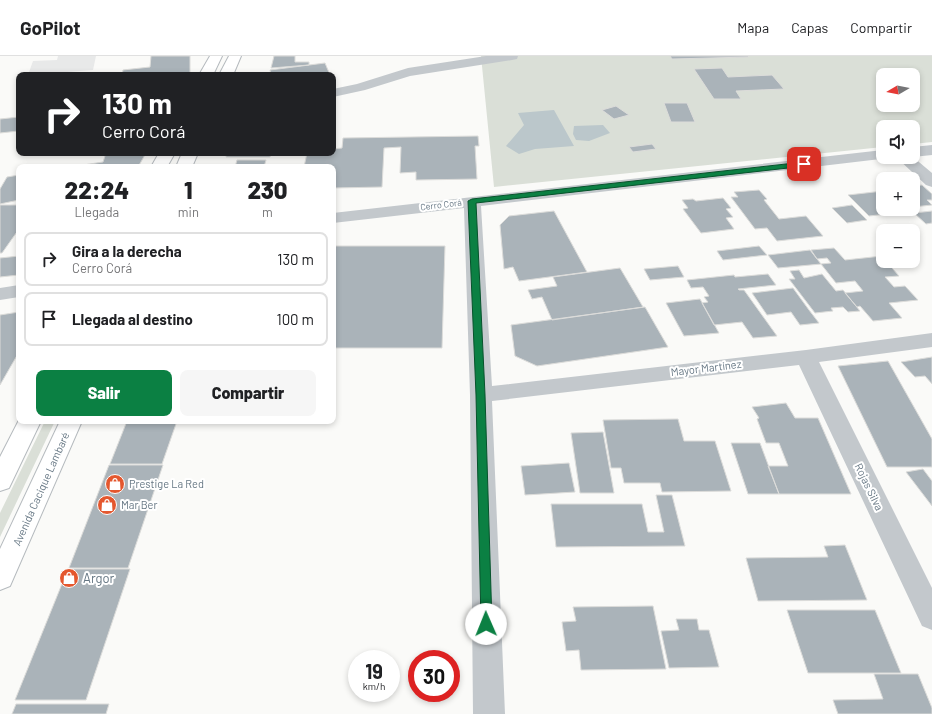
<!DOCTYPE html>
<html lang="es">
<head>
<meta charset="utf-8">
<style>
	body { margin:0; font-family:Barlow,sans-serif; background:#f6f6f6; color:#202124; height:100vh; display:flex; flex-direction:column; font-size:15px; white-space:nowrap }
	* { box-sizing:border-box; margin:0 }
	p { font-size:13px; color:#757577 }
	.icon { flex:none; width:22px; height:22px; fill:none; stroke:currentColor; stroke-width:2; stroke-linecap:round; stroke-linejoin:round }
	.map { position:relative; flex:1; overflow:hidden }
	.sheet { position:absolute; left:16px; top:108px; width:320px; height:260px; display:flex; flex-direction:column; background:#fff; border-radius:8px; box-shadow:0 2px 6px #0003 }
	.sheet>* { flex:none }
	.banner { position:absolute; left:16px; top:16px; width:320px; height:84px; border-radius:8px; box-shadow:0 2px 6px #0003; background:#202124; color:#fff; overflow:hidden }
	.needle { width:26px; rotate:260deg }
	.tools { position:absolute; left:876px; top:12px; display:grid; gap:8px }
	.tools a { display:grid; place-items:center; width:44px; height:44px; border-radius:8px; background:#fff; box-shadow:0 2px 6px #0003; font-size:20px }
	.speed { position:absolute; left:348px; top:594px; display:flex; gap:8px; font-size:20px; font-weight:700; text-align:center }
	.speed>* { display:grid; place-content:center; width:52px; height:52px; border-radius:50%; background:#fff; box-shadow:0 2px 6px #0003; line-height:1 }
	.speed small { font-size:10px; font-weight:400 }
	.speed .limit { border:6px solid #d22; background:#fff; color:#111 }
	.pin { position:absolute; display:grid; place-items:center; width:34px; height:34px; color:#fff; margin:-17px; border-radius:8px; box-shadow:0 2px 6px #0006 }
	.me { position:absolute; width:44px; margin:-22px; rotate:359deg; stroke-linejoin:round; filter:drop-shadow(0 0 3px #0008) }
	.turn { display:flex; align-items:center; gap:14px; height:84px; padding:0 20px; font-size:18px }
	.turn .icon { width:52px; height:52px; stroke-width:2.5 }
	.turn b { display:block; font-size:28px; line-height:34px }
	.eta { display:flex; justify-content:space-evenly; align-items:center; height:68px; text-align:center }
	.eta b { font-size:24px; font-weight:800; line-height:28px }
	.button { display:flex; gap:8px; margin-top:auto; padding:8px 20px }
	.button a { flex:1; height:46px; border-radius:8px; background:#0b8043; color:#fff; font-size:16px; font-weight:800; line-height:46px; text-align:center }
	.button a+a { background:#f6f6f6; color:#202124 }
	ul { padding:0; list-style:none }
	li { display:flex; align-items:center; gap:12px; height:54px; margin:0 8px 6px; padding:0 12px; border:2px solid #e0e0e0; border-radius:8px }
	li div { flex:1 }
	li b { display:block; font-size:15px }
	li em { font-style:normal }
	header { display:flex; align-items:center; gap:24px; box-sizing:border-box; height:56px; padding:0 20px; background:#fff; border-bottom:1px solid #e0e0e0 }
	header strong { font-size:19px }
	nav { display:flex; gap:22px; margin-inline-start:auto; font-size:14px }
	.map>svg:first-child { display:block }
	.built { fill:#e8e9e9 }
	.green { fill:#dadfd7; fill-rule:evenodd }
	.water { fill:#bbc7cb }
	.building { fill:#aab3b9; stroke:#dcdcda }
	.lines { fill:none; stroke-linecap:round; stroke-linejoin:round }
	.major-casing { stroke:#b5babe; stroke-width:2 }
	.minor { fill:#c3c8cc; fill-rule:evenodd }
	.major { fill:#fff; fill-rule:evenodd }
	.route { fill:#0b8043; stroke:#07532c }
	.labels { text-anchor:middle; stroke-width:4; stroke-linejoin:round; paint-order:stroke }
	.far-street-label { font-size:9px; fill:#657683; stroke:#fff }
	.street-label { font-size:11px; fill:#657683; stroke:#fff }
	.poi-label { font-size:11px; fill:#657683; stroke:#fff; text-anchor:start }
	.near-poi-label { font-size:13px; fill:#657683; stroke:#fff; text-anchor:start }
</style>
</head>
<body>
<header>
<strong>GoPilot</strong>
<nav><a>Mapa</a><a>Capas</a><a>Compartir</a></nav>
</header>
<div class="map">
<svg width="932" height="658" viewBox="0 0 932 658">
	<rect width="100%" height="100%" fill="#fafaf8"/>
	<path class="built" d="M 58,0 L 96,0 L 93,14 L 28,19 L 33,5 L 57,4 Z"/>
	<path class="green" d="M 481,0 L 932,0 L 932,86 L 913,88 L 913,71 L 883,71 L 883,91 L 494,131 ZM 883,19 L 913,19 L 913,49 L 883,49 Z
		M 45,365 L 55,365 L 0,481 L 0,457 Z"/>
	<path class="water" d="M 554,54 L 574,90 L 535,93 L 519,98 L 506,90 L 524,69 L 518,57 Z
		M 603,69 L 610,77 L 589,85 L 576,84 L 573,78 L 574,70 Z"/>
	<path class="building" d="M 151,0 L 190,0 L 190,18 L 122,19 L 123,14 L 150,11 Z
		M 274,0 L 295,0 L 295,6 L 309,6 L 309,9 L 271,12 Z
		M 670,0 L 748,0 L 749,1 L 672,3 Z
		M 325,7 L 330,19 L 271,19 L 270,14 Z
		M 722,12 L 728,21 L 772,19 L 784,33 L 736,35 L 741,43 L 714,43 L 694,13 Z
		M 664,47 L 687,47 L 695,66 L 671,66 Z
		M 616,50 L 629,59 L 614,63 L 602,54 Z
		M 19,61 L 19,75 L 0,77 L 0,63 Z
		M 478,80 L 479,90 L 475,90 L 477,123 L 416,124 L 416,116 L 400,117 L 401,91 L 384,92 L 382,131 L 333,132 L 333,111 L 304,111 L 307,97 L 333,97 L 333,93 L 342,92 L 343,82 Z
		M 652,88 L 656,93 L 633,96 L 629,91 Z
		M 106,97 L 146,97 L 138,111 L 70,111 L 103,106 Z
		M 227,97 L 271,97 L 270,101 L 226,101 Z
		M 237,104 L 266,104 L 264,111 L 235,111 Z
		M 19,119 L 19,144 L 0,148 L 0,133 L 7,121 Z
		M 922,129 L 932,138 L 932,144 L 927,144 L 932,149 L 913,151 L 913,130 Z
		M 759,134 L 767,143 L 764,144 L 779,163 L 806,160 L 823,180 L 777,185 L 767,172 L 755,173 L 731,141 L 738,141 L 734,136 Z
		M 883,135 L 883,153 L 902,153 L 905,156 L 869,160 L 848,139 Z
		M 723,142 L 731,152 L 726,153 L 733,161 L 726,162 L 734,173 L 701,177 L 683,153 L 688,152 L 682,144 L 693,143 L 696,145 Z
		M 0,149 L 19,149 L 19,173 L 2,197 L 0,197 Z
		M 852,149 L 867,164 L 847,167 L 832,152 Z
		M 554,155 L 587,216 L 519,225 L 513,211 L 504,213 L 500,169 L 509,160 Z
		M 932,155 L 932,167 L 926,168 L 914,157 Z
		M 333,190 L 445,190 L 442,292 L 333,292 Z
		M 759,190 L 767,199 L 723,204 L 717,195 Z
		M 834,192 L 845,204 L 882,200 L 883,205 L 886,205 L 899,220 L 885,221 L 894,231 L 905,230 L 918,244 L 889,247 L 902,262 L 873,265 L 860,250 L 857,251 L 845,237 L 863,235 L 855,225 L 836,227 L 821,208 L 831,207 L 827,202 L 817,203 L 811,194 Z
		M 810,194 L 821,208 L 778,212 L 768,199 Z
		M 19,200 L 19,219 L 0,221 L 0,202 Z
		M 678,210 L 684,221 L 650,224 L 644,213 Z
		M 620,212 L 643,251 L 552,264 L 542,241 L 532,243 L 528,234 L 557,230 L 553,221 Z
		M 799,214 L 804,222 L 822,218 L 836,235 L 843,234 L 860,255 L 848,256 L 843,251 L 831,252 L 833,255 L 815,257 L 789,223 L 795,223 L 790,215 Z
		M 768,218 L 776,229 L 738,233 L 739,234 L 744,234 L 777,280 L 753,282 L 742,266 L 714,269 L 702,247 L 708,246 L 704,241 L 709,240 L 703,231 L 691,232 L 687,224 L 734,219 L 735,221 Z
		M 793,232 L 809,254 L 819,267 L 800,269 L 791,256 L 767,259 L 752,237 Z
		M 700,243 L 719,277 L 684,280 L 666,247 Z
		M 645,251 L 668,291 L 537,310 L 515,300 L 511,269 Z
		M 19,256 L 19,296 L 0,329 L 0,259 Z
		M 932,301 L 932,328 L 925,320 L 915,321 L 901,306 Z
		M 888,305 L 932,383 L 932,411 L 887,411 L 838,310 Z
		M 786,347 L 795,362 L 818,362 L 851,438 L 779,438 L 768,410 L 788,410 L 779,387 L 766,387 L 757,363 L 759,362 L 752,351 Z
		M 678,363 L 684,385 L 715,385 L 731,435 L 662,436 L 660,427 L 624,427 L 621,412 L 611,412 L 603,364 Z
		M 127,365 L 177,365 L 162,408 L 110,408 Z
		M 603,376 L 614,437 L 580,437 L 571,377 Z
		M 731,387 L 760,387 L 779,438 L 748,438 Z
		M 569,407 L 575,436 L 525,439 L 521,410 Z
		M 109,409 L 163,409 L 128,512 L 69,512 Z
		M 923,413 L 932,425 L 932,450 L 906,416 Z
		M 656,439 L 672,439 L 685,490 L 556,491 L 551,448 L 642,448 L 648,476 L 664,476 Z
		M 845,489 L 867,544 L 758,545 L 746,502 L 828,501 L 824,490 Z
		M 68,513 L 130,513 L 86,644 L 15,644 Z
		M 653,550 L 666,613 L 581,614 L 579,594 L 566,595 L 562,566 L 576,565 L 573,551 Z
		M 787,554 L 875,554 L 901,617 L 808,617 Z
		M 676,563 L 697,563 L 699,574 L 709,574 L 719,611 L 669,612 L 661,575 L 679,574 Z
		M 874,618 L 918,618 L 932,652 L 932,658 L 838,658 L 833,644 L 883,643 Z
		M 16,648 L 109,648 L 106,658 L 12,658 Z"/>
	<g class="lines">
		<g class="major-casing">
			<path id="major" d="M 210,0 L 222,0 L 213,19 L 199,19 Z
				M 229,0 L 241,0 L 233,19 L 219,19 Z
				M 159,97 L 175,97 L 167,111 L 151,111 Z
				M 182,97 L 198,97 L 192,111 L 176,111 Z
				M 19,364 L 41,365 L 9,432 L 0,435 L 0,401 Z
				M 60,365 L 82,365 L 10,530 L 0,534 L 0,493 Z"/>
		</g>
		<path class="minor" d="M 486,0 L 518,0 L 517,3 L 512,4 L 410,20 L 365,34 L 333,41 L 333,33 L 357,28 L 408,12 Z
			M 932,89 L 932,99 L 913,101 L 932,117 L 932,131 L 926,129 L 896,101 L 913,101 L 913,91 Z
			M 883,94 L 883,101 L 889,101 L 889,102 L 481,150 L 492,330 L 806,294 L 932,277 L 932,291 L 819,306 L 932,532 L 932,574 L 922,570 L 799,309 L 492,345 L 505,658 L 473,658 L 470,339 L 464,152 L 333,167 L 333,157 Z
			M 19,229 L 19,241 L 0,244 L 0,232 Z"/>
		<use href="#major" class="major"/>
	</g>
	<path class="route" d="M 804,106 L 807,108 L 806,110 L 476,147 L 485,339 L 492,568 L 491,572 L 486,574 L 482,572 L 481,568 L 476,339 L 468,145 L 472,143 Z"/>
	<defs>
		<g id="shop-disc" transform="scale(1)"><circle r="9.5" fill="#e4572e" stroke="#fff"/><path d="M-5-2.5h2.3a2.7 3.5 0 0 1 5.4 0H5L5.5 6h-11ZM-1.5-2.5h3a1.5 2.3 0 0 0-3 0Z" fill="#fff"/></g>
	</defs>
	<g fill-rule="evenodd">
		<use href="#shop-disc" x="115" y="428"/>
		<use href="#shop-disc" x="107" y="449"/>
		<use href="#shop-disc" x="69" y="522"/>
	</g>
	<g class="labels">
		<g class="far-street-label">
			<text transform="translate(441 149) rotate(-7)" y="3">Cerro Corá</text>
		</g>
		<g class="street-label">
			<text transform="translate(706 312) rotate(-7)" y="4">Mayor Martínez</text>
			<text transform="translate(869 431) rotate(64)" y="4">Rojas Silva</text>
			<text transform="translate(41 433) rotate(-66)" y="4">Avenida Cacique Lambaré</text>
		</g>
		<g class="poi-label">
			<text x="129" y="432">Prestige La Red</text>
			<text x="121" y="453">Mar Ber</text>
		</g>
		<g class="near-poi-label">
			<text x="83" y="527">Argor</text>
		</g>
	</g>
</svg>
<div class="tools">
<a><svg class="needle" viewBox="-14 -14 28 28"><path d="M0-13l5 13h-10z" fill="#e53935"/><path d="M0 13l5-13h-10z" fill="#757577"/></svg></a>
<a><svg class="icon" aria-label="sound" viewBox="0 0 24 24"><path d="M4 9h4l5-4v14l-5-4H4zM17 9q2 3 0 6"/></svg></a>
<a>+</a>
<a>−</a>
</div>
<div class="speed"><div>19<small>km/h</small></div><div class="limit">30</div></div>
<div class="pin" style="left:804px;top:108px;background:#d93025"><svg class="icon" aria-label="arrive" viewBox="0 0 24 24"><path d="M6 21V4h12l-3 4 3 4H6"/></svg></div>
<svg class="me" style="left:486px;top:568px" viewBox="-20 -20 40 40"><circle r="19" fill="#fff"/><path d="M0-13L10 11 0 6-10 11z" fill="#0b8043"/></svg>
<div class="banner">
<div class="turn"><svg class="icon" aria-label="right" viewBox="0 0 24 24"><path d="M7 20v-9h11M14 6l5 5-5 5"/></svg><div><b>130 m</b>Cerro Corá</div></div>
</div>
<section class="sheet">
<div class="eta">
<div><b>22:24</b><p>Llegada</p></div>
<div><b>1</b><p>min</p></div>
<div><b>230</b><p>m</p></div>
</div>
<ul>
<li><svg class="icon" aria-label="right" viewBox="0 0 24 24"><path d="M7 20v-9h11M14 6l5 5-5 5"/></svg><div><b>Gira a la derecha</b><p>Cerro Corá</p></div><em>130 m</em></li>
<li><svg class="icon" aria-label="arrive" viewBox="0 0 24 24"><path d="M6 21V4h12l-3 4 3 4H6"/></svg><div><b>Llegada al destino</b></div><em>100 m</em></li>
</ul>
<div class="button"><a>Salir</a><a>Compartir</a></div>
</section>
</div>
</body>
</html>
